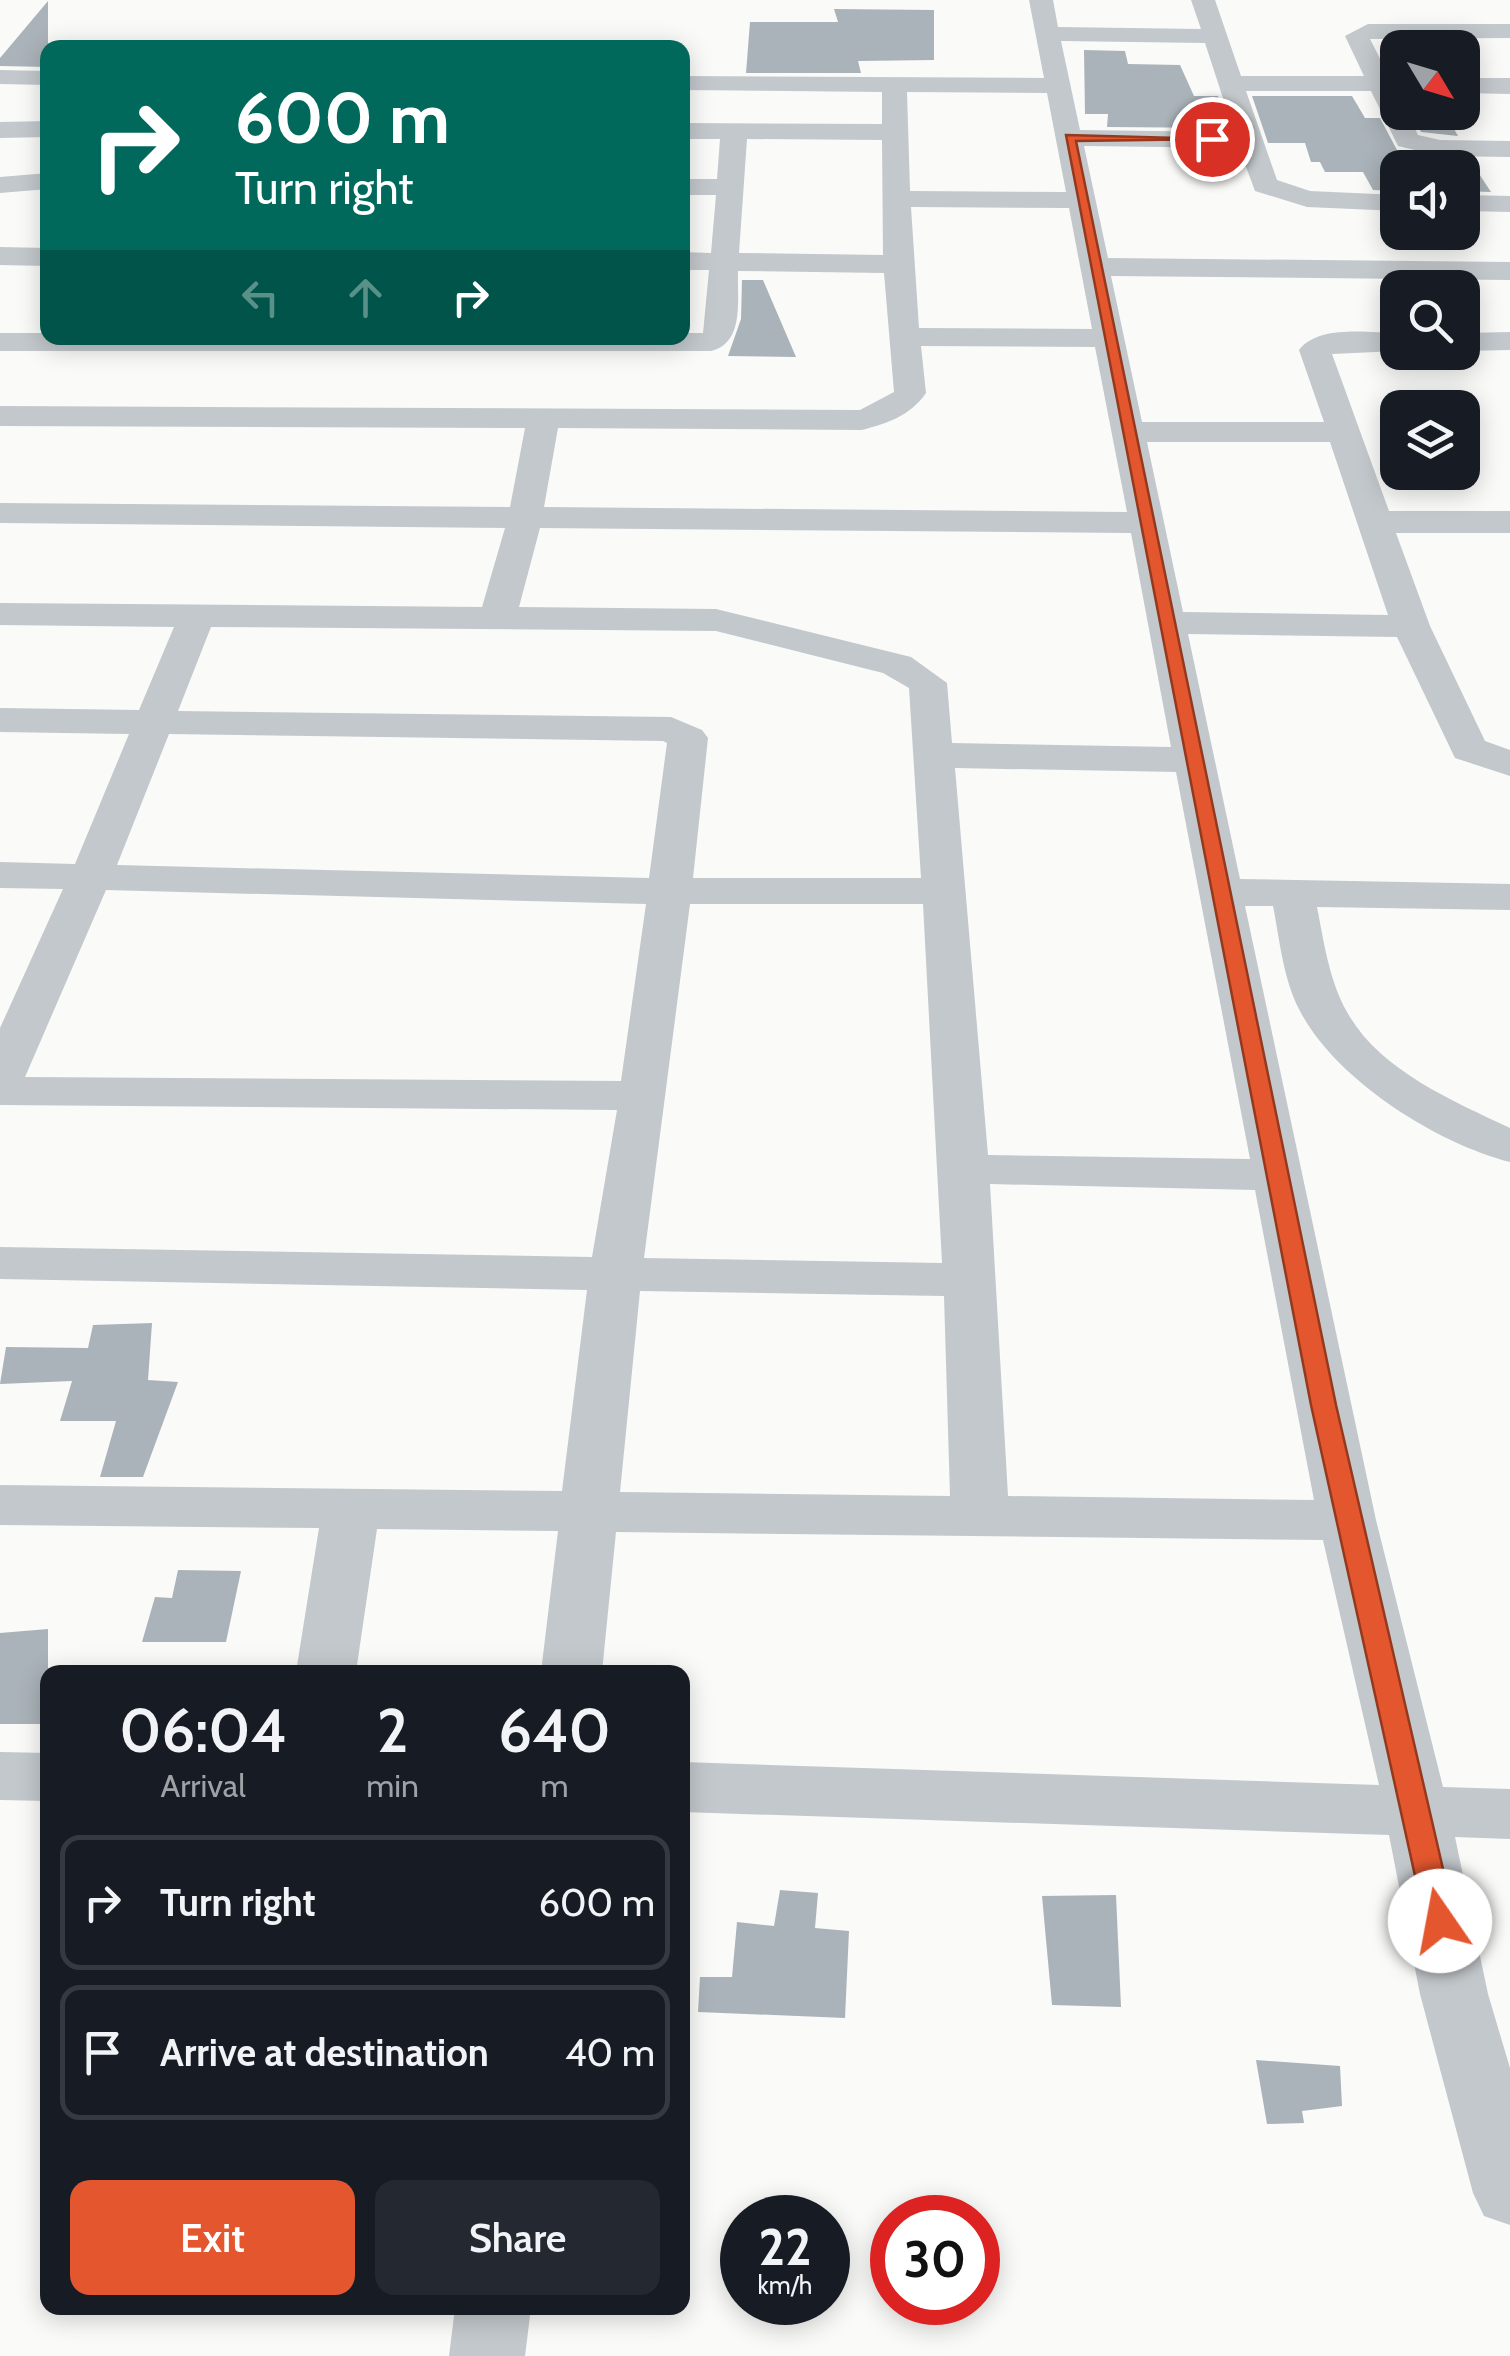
<!DOCTYPE html>
<html lang="en">
<head>
<meta charset="utf-8">
<style>
	body { margin:0; font-family:Cabin,sans-serif; background:#242831; color:#f1f3f6; height:100vh; display:flex; flex-direction:column; font-size:38px; white-space:nowrap }
	* { box-sizing:border-box; margin:0 }
	p { font-size:32px; color:#9ea1a6 }
	.icon { flex:none; width:55px; height:55px; fill:none; stroke:currentColor; stroke-width:2; stroke-linecap:round; stroke-linejoin:round }
	.map { position:relative; flex:1; overflow:hidden }
	.details { position:absolute; left:40px; top:1665px; width:650px; height:650px; display:flex; flex-direction:column; background:#171b24; border-radius:20px; box-shadow:0 5px 25px #0003 }
	.details>* { flex:none }
	.top-card { position:absolute; left:40px; top:40px; width:650px; height:305px; border-radius:20px; box-shadow:0 5px 25px #0003; background:#00695c; color:#fff; overflow:hidden }
	.needle { width:65px; rotate:128deg }
	.controls { position:absolute; left:1380px; top:30px; display:grid; gap:20px }
	.controls a { display:grid; place-items:center; width:100px; height:100px; border-radius:20px; background:#171b24; box-shadow:0 5px 25px #0003; font-size:50px }
	.speed { position:absolute; left:720px; top:2195px; display:flex; gap:20px; font-size:50px; font-weight:700; text-align:center }
	.speed>* { display:grid; place-content:center; width:130px; height:130px; border-radius:50%; background:#171b24; box-shadow:0 5px 25px #0003; line-height:1 }
	.speed small { font-size:25px; font-weight:400 }
	.speed .limit { border:15px solid #d22; background:#fff; color:#111 }
	.pin { position:absolute; display:grid; place-items:center; width:85px; height:85px; color:#fff; margin:-42px; border:5px solid #fff; border-radius:50%; box-shadow:0 2px 10px #0007 }
	.me { position:absolute; width:110px; margin:-55px; rotate:348deg; stroke-linejoin:round; filter:drop-shadow(0 0 8px #0008) }
	.turn { display:flex; align-items:center; gap:35px; height:210px; padding:0 30px; font-size:45px }
	.turn .icon { width:130px; height:130px; stroke-width:2.5 }
	.turn b { display:block; font-size:70px; line-height:85px }
	.lanes { display:flex; align-items:center; height:95px; padding:0 30px; background:#0003; justify-content:center; gap:50px; direction:ltr }
	.lanes .off { opacity:.35 }
	.eta { display:flex; justify-content:space-evenly; align-items:center; height:170px; text-align:center }
	.eta b { font-size:60px; font-weight:600; line-height:70px }
	.action { display:flex; gap:20px; margin-top:auto; padding:20px 30px }
	.action a { flex:1; height:115px; border-radius:20px; background:#e4572e; color:#fff; font-size:40px; font-weight:600; line-height:115px; text-align:center }
	.action a+a { background:#242831; color:#f1f3f6 }
	ul { padding:0; list-style:none }
	li { display:flex; align-items:center; gap:30px; height:135px; margin:0 20px 15px; padding:0 10px; border:5px solid #363941; border-radius:20px }
	li div { flex:1 }
	li b { display:block; font-size:38px }
	li em { font-style:normal }
	.map>svg:first-child { display:block }
	.building { fill:#aab3b9 }
	.lines { fill:none; stroke-linecap:round; stroke-linejoin:round }
	.street { fill:#c3c8cc; fill-rule:evenodd }
	.route { fill:#e4572e; stroke:#94391e; stroke-width:2.5 }
</style>
</head>
<body>
<div class="map">
<svg width="1510" height="2356" viewBox="0 0 1510 2356">
	<rect width="100%" height="100%" fill="#fafaf8"/>
	<path class="building" d="M 48,1 L 48,67 L 0,66 L 0,58 Z
		M 834,9 L 934,10 L 934,60 L 858,61 L 861,73 L 746,73 L 750,22 L 838,22 Z
		M 1084,50 L 1125,51 L 1128,64 L 1180,65 L 1194,96 L 1218,96 L 1229,128 L 1107,127 L 1108,114 L 1085,114 Z
		M 1252,96 L 1352,96 L 1365,118 L 1380,118 L 1397,150 L 1439,160 L 1470,160 L 1491,192 L 1462,191 L 1462,168 L 1398,168 L 1398,191 L 1373,190 L 1363,172 L 1325,172 L 1320,162 L 1311,162 L 1305,143 L 1268,143 Z
		M 1414,118 L 1448,118 L 1458,136 L 1421,132 Z
		M 742,280 L 763,280 L 796,357 L 728,356 L 741,319 Z
		M 152,1323 L 148,1380 L 178,1382 L 143,1477 L 100,1477 L 116,1421 L 60,1421 L 72,1381 L 0,1384 L 6,1347 L 88,1348 L 93,1325 Z
		M 178,1570 L 241,1571 L 226,1642 L 142,1642 L 155,1597 L 172,1598 Z
		M 48,1629 L 48,1724 L 0,1724 L 0,1633 Z
		M 780,1890 L 818,1893 L 815,1928 L 849,1931 L 845,2018 L 698,2012 L 700,1977 L 732,1977 L 737,1922 L 774,1926 Z
		M 1116,1895 L 1121,2007 L 1052,2005 L 1042,1896 Z
		M 1256,2060 L 1340,2066 L 1342,2106 L 1302,2111 L 1304,2123 L 1267,2124 Z"/>
	<g class="lines">
		<path class="street" d="M 1029,0 L 1053,0 L 1058,27 L 1201,29 L 1191,0 L 1215,0 L 1241,76 L 1364,76 L 1345,36 L 1368,24 L 1510,24 L 1510,38 L 1370,39 L 1389,76 L 1398,76 L 1398,112 L 1407,112 L 1418,135 L 1440,140 L 1510,141 L 1510,157 L 1440,156 L 1398,146 L 1371,91 L 1246,91 L 1277,180 L 1310,191 L 1398,195 L 1398,211 L 1307,207 L 1255,191 L 1239,148 L 1084,146 L 1108,258 L 1510,262 L 1510,280 L 1111,276 L 1142,422 L 1324,422 L 1299,350 C 1319,324 1369,333 1398,333 L 1398,351 L 1332,354 L 1389,511 L 1510,511 L 1510,533 L 1396,533 L 1430,626 L 1485,741 L 1510,750 L 1510,776 L 1455,758 L 1397,637 L 1188,634 L 1240,879 L 1510,884 L 1510,910 L 1317,907 C 1324,942 1329,980 1347,1012 C 1379,1070 1453,1101 1510,1128 L 1510,1162 C 1436,1143 1336,1080 1300,1011 C 1283,979 1280,941 1273,906 L 1245,906 L 1376,1520 L 1443,1787 L 1510,1789 L 1510,1839 L 1455,1837 L 1488,1994 L 1510,2068 L 1510,2225 L 1484,2216 L 1473,2193 L 1420,1994 L 1389,1835 L 682,1812 L 682,1762 L 1379,1785 L 1323,1540 L 616,1532 L 602,1672 L 541,1672 L 558,1531 L 377,1529 L 356,1672 L 296,1672 L 319,1528 L 0,1525 L 0,1485 L 562,1491 L 587,1290 L 0,1279 L 0,1247 L 592,1257 L 617,1110 L 0,1105 L 0,1028 L 63,889 L 0,888 L 0,862 L 75,864 L 129,734 L 0,732 L 0,708 L 139,710 L 174,627 L 0,625 L 0,603 L 482,607 L 505,528 L 0,523 L 0,503 L 510,507 L 525,428 L 0,426 L 0,406 L 860,410 L 894,392 L 884,273 L 738,271 C 737,299 745,343 711,351 L 0,351 L 0,333 L 48,333 L 48,338 L 682,338 L 682,333 L 703,333 L 709,270 L 682,270 L 682,252 L 711,253 L 716,195 L 682,195 L 682,179 L 717,179 L 720,139 L 682,139 L 682,123 L 882,124 L 882,92 L 682,90 L 682,76 L 1044,78 ZM 1061,41 L 1205,43 L 1234,132 L 1080,130 ZM 907,92 L 1047,93 L 1066,192 L 910,191 ZM 747,139 L 882,140 L 883,255 L 739,253 ZM 911,207 L 1069,208 L 1092,329 L 919,328 ZM 921,346 L 1095,347 L 1127,512 L 544,507 L 558,428 L 862,430 C 888,423 910,416 926,393 ZM 1147,442 L 1330,442 L 1388,615 L 1183,612 ZM 540,528 L 1131,533 L 1171,747 L 952,743 L 947,683 L 911,657 L 716,609 L 519,607 ZM 211,627 L 716,631 L 883,673 L 909,688 L 921,878 L 693,878 L 708,738 L 702,730 L 671,717 L 178,711 ZM 169,734 L 663,741 L 667,743 L 649,878 L 117,865 ZM 955,768 L 1176,772 L 1250,1159 L 988,1155 ZM 106,890 L 646,904 L 621,1081 L 25,1077 ZM 690,904 L 923,904 L 942,1263 L 644,1258 ZM 990,1184 L 1255,1190 L 1314,1500 L 1008,1496 ZM 640,1291 L 944,1296 L 950,1496 L 620,1492 Z
			M 0,70 L 48,71 L 48,85 L 0,84 Z
			M 1462,78 L 1510,78 L 1510,94 L 1462,93 Z
			M 48,121 L 48,137 L 0,138 L 0,122 Z
			M 48,173 L 48,189 L 0,193 L 0,177 Z
			M 1462,195 L 1510,196 L 1510,212 L 1462,211 Z
			M 0,247 L 48,248 L 48,266 L 0,265 Z
			M 1510,332 L 1510,350 L 1462,351 L 1462,333 Z
			M 0,1752 L 48,1753 L 48,1801 L 0,1800 Z
			M 455,2308 L 531,2308 L 525,2356 L 449,2356 Z"/>
	</g>
	<path class="route" d="M 1066,135 L 1217,139 L 1076,141 L 1336,1405 L 1455,1921 L 1451,1930 L 1440,1934 L 1429,1930 L 1425,1921 L 1311,1405 Z"/>
</svg>
<div class="controls">
<a><svg class="needle" viewBox="-14 -14 28 28"><path d="M0-13l5 13h-10z" fill="#e53935"/><path d="M0 13l5-13h-10z" fill="#9ea1a6"/></svg></a>
<a><svg class="icon" aria-label="sound" viewBox="0 0 24 24"><path d="M4 9h4l5-4v14l-5-4H4zM17 9q2 3 0 6"/></svg></a>
<a><svg class="icon" aria-label="search" viewBox="0 0 24 24"><circle cx="10" cy="10" r="6"/><path d="M15 15l6 6"/></svg></a>
<a><svg class="icon" aria-label="layers" viewBox="0 0 24 24"><path d="M12 4l9 5-9 5-9-5zM3 14l9 5 9-5"/></svg></a>
</div>
<div class="speed"><div>22<small>km/h</small></div><div class="limit">30</div></div>
<div class="pin" style="left:1212px;top:139px;background:#d93025"><svg class="icon" aria-label="arrive" viewBox="0 0 24 24"><path d="M6 21V4h12l-3 4 3 4H6"/></svg></div>
<svg class="me" style="left:1440px;top:1921px" viewBox="-20 -20 40 40"><circle r="19" fill="#fff"/><path d="M0-13L10 11 0 6-10 11z" fill="#e4572e"/></svg>
<div class="top-card">
<div class="turn"><svg class="icon" aria-label="right" viewBox="0 0 24 24"><path d="M7 20v-9h11M14 6l5 5-5 5"/></svg><div><b>600 m</b>Turn right</div></div>
<div class="lanes"><svg class="icon off" aria-label="left" viewBox="0 0 24 24"><path d="M17 20v-9H6M10 6l-5 5 5 5"/></svg><svg class="icon off" aria-label="ahead" viewBox="0 0 24 24"><path d="M12 20V5M6 11l6-6 6 6"/></svg><svg class="icon" aria-label="right" viewBox="0 0 24 24"><path d="M7 20v-9h11M14 6l5 5-5 5"/></svg></div>
</div>
<section class="details">
<div class="eta">
<div><b>06:04</b><p>Arrival</p></div>
<div><b>2</b><p>min</p></div>
<div><b>640</b><p>m</p></div>
</div>
<ul>
<li><svg class="icon" aria-label="right" viewBox="0 0 24 24"><path d="M7 20v-9h11M14 6l5 5-5 5"/></svg><div><b>Turn right</b></div><em>600 m</em></li>
<li><svg class="icon" aria-label="arrive" viewBox="0 0 24 24"><path d="M6 21V4h12l-3 4 3 4H6"/></svg><div><b>Arrive at destination</b></div><em>40 m</em></li>
</ul>
<div class="action"><a>Exit</a><a>Share</a></div>
</section>
</div>
</body>
</html>
